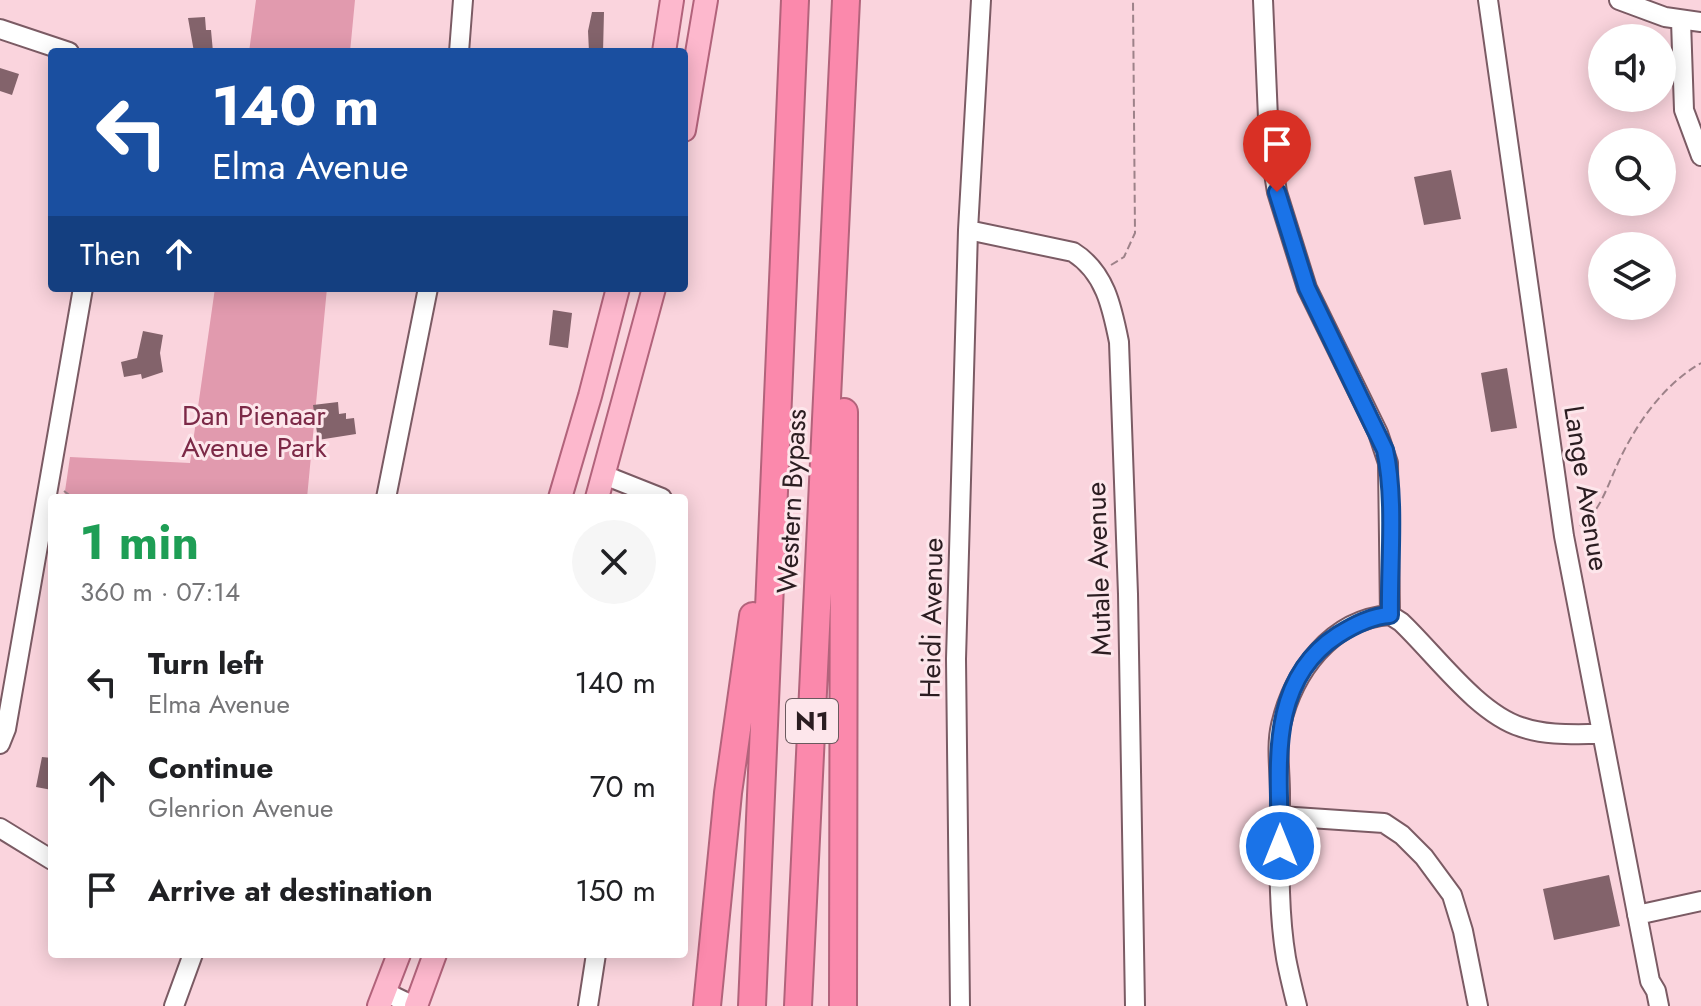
<!DOCTYPE html>
<html lang="en">
<head>
<meta charset="utf-8">
<style>
	body { margin:0; font-family:Jost,sans-serif; background:#f6f6f6; color:#202124; height:100vh; display:flex; flex-direction:column; font-size:30px; white-space:nowrap }
	* { box-sizing:border-box; margin:0 }
	p { font-size:26px; color:#757577 }
	.icon { flex:none; width:44px; height:44px; fill:none; stroke:currentColor; stroke-width:2; stroke-linecap:round; stroke-linejoin:round }
	.map { position:relative; flex:1; overflow:hidden }
	.details { position:absolute; left:48px; top:494px; width:640px; height:464px; display:flex; flex-direction:column; background:#fff; border-radius:8px; box-shadow:0 4px 20px #0003 }
	.details>* { flex:none }
	.guide { position:absolute; left:48px; top:48px; width:640px; height:244px; border-radius:8px; box-shadow:0 4px 20px #0003; background:#1a4fa0; color:#fff; overflow:hidden }
	.controls { position:absolute; left:1588px; top:24px; display:grid; gap:16px }
	.controls a { display:grid; place-items:center; width:88px; height:88px; border-radius:50%; background:#fff; box-shadow:0 4px 20px #0003; font-size:40px }
	.pin { position:absolute; display:grid; place-items:center; width:68px; height:68px; color:#fff; margin:-82px -34px; border-radius:50% 50% 50% 0; rotate:-45deg; box-shadow:0 0 8px #0007 }
	.pin .icon { rotate:45deg }
	.me { position:absolute; width:88px; margin:-44px; rotate:0deg; stroke-linejoin:round; filter:drop-shadow(0 0 6px #0008) }
	.turn { display:flex; align-items:center; gap:28px; height:168px; padding:0 32px; font-size:36px }
	.turn .icon { width:104px; height:104px; stroke-width:2.5 }
	.turn b { display:block; font-size:56px; line-height:68px }
	.then { display:flex; align-items:center; height:76px; padding:0 32px; background:#0003; gap:16px; font-size:30px }
	.round { display:grid; place-items:center; flex:none; width:84px; height:84px; border-radius:42px; background:#f6f6f6 }
	.head { display:flex; align-items:center; justify-content:space-between; height:136px; padding:0 32px }
	h1 { font-size:48px; font-weight:700; line-height:60px; color:#1e9e55 }
	ul { padding:0; list-style:none }
	li { display:flex; align-items:center; gap:24px; height:104px; padding:0 32px }
	li div { flex:1 }
	li b { display:block; font-size:30px }
	li em { font-style:normal }
	.map>svg:first-child { display:block }
	.green { fill:#e19aae }
	.building { fill:#83636b }
	.lines { fill:none; stroke-linecap:round; stroke-linejoin:round }
	.minor-casing { stroke:#7b5b64; stroke-width:22 }
	.major-casing { stroke:#b2637b; stroke-width:26 }
	.highway-casing { stroke:#b2637b; stroke-width:30 }
	.path { stroke:#9d8289; stroke-width:2; stroke-dasharray:8 4; stroke-linecap:butt }
	.minor { stroke:#fff; stroke-width:18 }
	.major { stroke:#fdb8cd; stroke-width:22 }
	.highway { stroke:#fb89ac; stroke-width:26 }
	.route-casing { stroke:#114b97; stroke-width:20 }
	.route { stroke:#1a73e8; stroke-width:14 }
	.labels { text-anchor:middle; stroke-width:6; stroke-linejoin:round; paint-order:stroke }
	.shield { fill:#fde6eb; stroke:#6a595e; stroke-width:2 }
	.shield-label { font-size:26px; font-weight:bold; fill:#2b1d21 }
	.park-label { font-size:28px; fill:#7c2947; stroke:#fde6eb }
	.street-label { font-size:28px; fill:#2b1d21; stroke:#fde6eb }
</style>
</head>
<body>
<div class="map">
<svg width="1701" height="1006" viewBox="0 0 1701 1006">
	<rect width="100%" height="100%" fill="#fad4dd"/>
	<path class="green" d="M 256,0 L 355,0 L 350,52 L 249,52 Z
		M 215,288 L 327,288 L 307,498 L 64,498 L 70,457 L 190,463 Z"/>
	<path class="building" d="M 592,12 L 604,12 L 603,52 L 589,52 L 588,31 Z
		M 205,17 L 206,30 L 211,30 L 213,52 L 194,52 L 188,18 Z
		M 0,68 L 19,74 L 12,95 L 0,91 Z
		M 1451,170 L 1461,219 L 1424,225 L 1414,177 Z
		M 553,310 L 572,313 L 568,348 L 549,345 Z
		M 143,331 L 163,335 L 160,353 L 163,372 L 142,379 L 141,374 L 124,377 L 121,362 L 137,358 Z
		M 1507,368 L 1517,428 L 1491,432 L 1481,373 Z
		M 338,402 L 339,414 L 346,413 L 346,419 L 354,418 L 356,434 L 318,440 L 313,405 Z
		M 42,757 L 52,758 L 52,790 L 36,787 Z
		M 1609,875 L 1620,926 L 1554,940 L 1543,889 Z"/>
	<g class="lines">
		<g class="minor-casing">
			<path id="minor" d="M 1263,0 L 1269,142 L 1277,192 L 1307,288 L 1378,433 L 1388,463 L 1390,615
				M 1488,0 L 1564,536 L 1650,981 L 1656,991 L 1659,1006
				M 1619,0 L 1665,17 L 1701,22
				M 1681,21 L 1684,110 L 1701,156
				M 0,29 L 69,52
				M 459,52 L 463,0
				M 968,230 L 1073,252 C 1105,272 1112,307 1119,342 L 1128,594 L 1135,1006
				M 604,475 L 662,498
				M 386,498 L 428,288
				M 1390,615 L 1401,622 C 1435,654 1477,713 1521,727 C 1547,736 1574,734 1601,734
				M 0,744 L 6,729 L 83,288
				M 1280,816 L 1384,823 L 1402,835 L 1424,857 L 1452,895 L 1463,931 L 1478,1006
				M 0,828 L 52,860
				M 1637,915 L 1701,901
				M 385,992 L 414,1006
				M 174,1006 L 193,954
				M 588,1006 L 596,954
				M 960,1006 L 956,659 L 968,230 L 981,0
				M 1297,1006 C 1293,990 1289,974 1286,958 C 1277,904 1280,847 1280,793 C 1280,771 1276,746 1281,725 C 1293,673 1331,619 1390,615"/>
		</g>
		<g class="major-casing">
			<path id="major" d="M 664,52 L 672,0
				M 684,130 L 706,0
				M 560,498 L 590,396 L 618,288
				M 597,498 L 654,288
				M 379,1006 L 399,954
				M 416,1006 L 435,954"/>
		</g>
		<g class="highway-casing">
			<path id="highway" d="M 707,1006 L 728,793 L 753,616
				M 752,1006 L 795,0
				M 798,1006 L 846,0
				M 843,1006 L 844,412"/>
		</g>
		<path class="path" d="M 1111,265 L 1124,257 L 1135,233 L 1133,0
			M 64,491 L 73,498
			M 1580,526 C 1600,513 1608,484 1618,463 C 1636,424 1663,385 1701,363"/>
		<use href="#minor" class="minor"/>
		<use href="#major" class="major"/>
		<use href="#highway" class="highway"/>
	</g>
	<g class="lines">
		<g class="route-casing">
			<path id="route" d="M 1277,192 L 1307,288 L 1385,450 C 1396,499 1389,564 1390,615 C 1371,616 1354,625 1338,635 C 1265,682 1280,771 1280,846"/>
		</g>
		<use href="#route" class="route"/>
	</g>
	<g class="labels">
		<rect class="shield" x="786" y="699" width="52" height="44" rx="6"/>
		<g class="shield-label">
			<text x="812" y="730">N1</text>
		</g>
		<g class="park-label">
			<text x="254" y="425">Dan Pienaar<tspan x="254" dy="32">Avenue Park</tspan></text>
		</g>
		<g class="street-label">
			<text transform="translate(1587 488) rotate(81)" y="10">Lange Avenue</text>
			<text transform="translate(791 501) rotate(-87)" y="10">Western Bypass</text>
			<text transform="translate(1098 569) rotate(-92)" y="10">Mutale Avenue</text>
			<text transform="translate(931 618) rotate(-89)" y="10">Heidi Avenue</text>
		</g>
	</g>
</svg>
<div class="controls">
<a><svg class="icon" aria-label="sound" viewBox="0 0 24 24"><path d="M4 9h4l5-4v14l-5-4H4zM17 9q2 3 0 6"/></svg></a>
<a><svg class="icon" aria-label="search" viewBox="0 0 24 24"><circle cx="10" cy="10" r="6"/><path d="M15 15l6 6"/></svg></a>
<a><svg class="icon" aria-label="layers" viewBox="0 0 24 24"><path d="M12 4l9 5-9 5-9-5zM3 14l9 5 9-5"/></svg></a>
</div>
<div class="pin" style="left:1277px;top:192px;background:#d93025"><svg class="icon" aria-label="arrive" viewBox="0 0 24 24"><path d="M6 21V4h12l-3 4 3 4H6"/></svg></div>
<svg class="me" style="left:1280px;top:846px" viewBox="-20 -20 40 40"><circle r="17" fill="#1a73e8" stroke="#fff" stroke-width="3"/><path d="M0-11L8 9 0 5-8 9z" fill="#fff"/></svg>
<div class="guide">
<div class="turn"><svg class="icon" aria-label="left" viewBox="0 0 24 24"><path d="M17 20v-9H6M10 6l-5 5 5 5"/></svg><div><b>140 m</b>Elma Avenue</div></div>
<div class="then">Then<svg class="icon" aria-label="ahead" viewBox="0 0 24 24"><path d="M12 20V5M6 11l6-6 6 6"/></svg></div>
</div>
<section class="details">
<div class="head"><div><h1>1 min</h1><p>360 m · 07:14</p></div><a class="round"><svg class="icon" aria-label="close" viewBox="0 0 24 24"><path d="M6 6l12 12M18 6L6 18"/></svg></a></div>
<ul>
<li><svg class="icon" aria-label="left" viewBox="0 0 24 24"><path d="M17 20v-9H6M10 6l-5 5 5 5"/></svg><div><b>Turn left</b><p>Elma Avenue</p></div><em>140 m</em></li>
<li><svg class="icon" aria-label="ahead" viewBox="0 0 24 24"><path d="M12 20V5M6 11l6-6 6 6"/></svg><div><b>Continue</b><p>Glenrion Avenue</p></div><em>70 m</em></li>
<li><svg class="icon" aria-label="arrive" viewBox="0 0 24 24"><path d="M6 21V4h12l-3 4 3 4H6"/></svg><div><b>Arrive at destination</b></div><em>150 m</em></li>
</ul>
</section>
</div>
</body>
</html>
